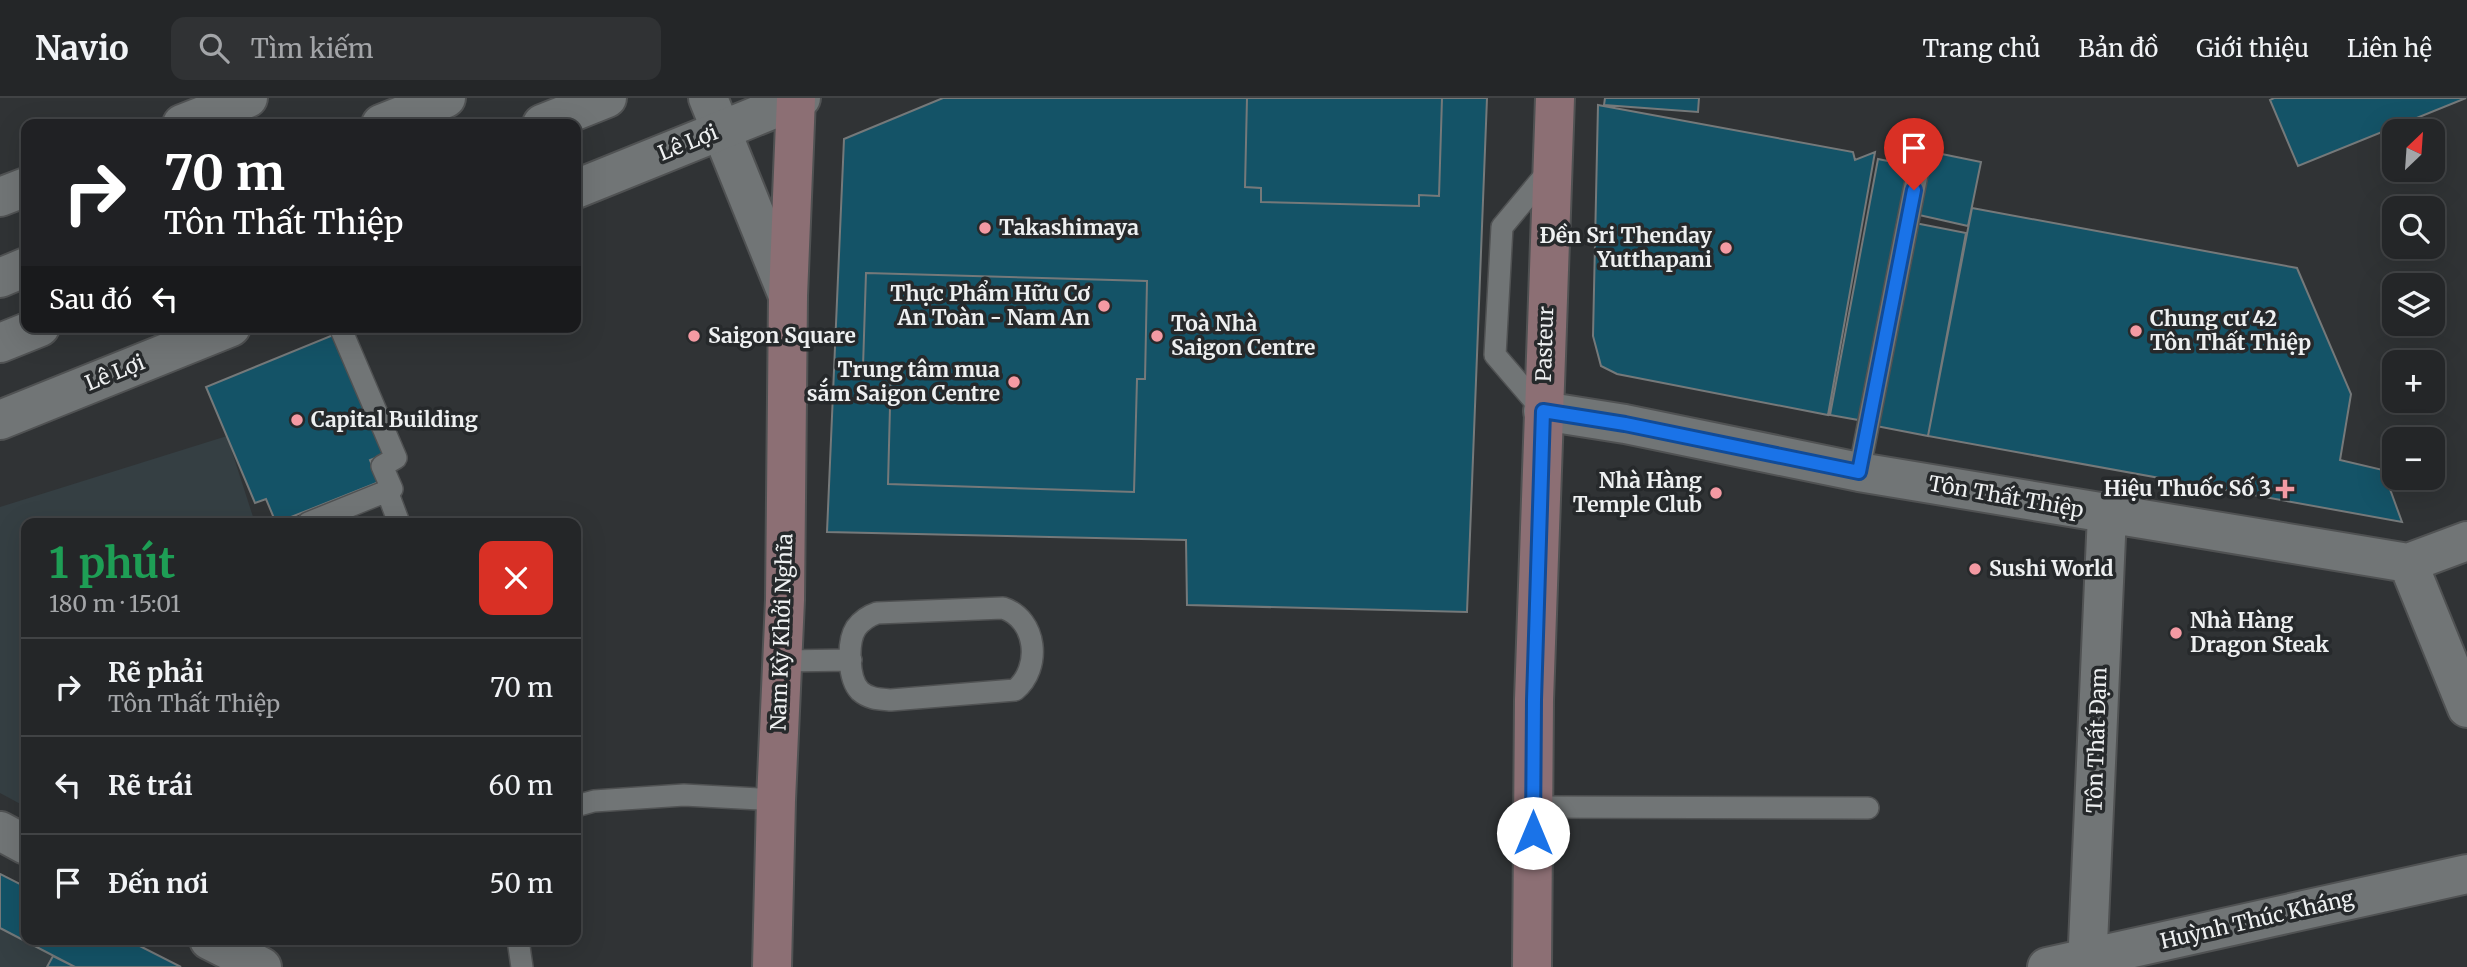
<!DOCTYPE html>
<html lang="vi">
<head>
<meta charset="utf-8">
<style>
	body { margin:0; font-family:Merriweather,serif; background:#303234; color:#f1f3f6; height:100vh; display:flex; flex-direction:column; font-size:26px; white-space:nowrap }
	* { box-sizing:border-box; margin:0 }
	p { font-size:23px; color:#a3a5a8 }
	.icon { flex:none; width:38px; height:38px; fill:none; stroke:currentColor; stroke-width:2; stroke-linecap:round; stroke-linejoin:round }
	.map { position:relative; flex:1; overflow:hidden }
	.sheet { position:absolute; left:21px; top:420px; width:560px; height:427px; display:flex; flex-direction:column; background:#242628; border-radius:14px; box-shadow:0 7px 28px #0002,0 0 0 2px #414345 }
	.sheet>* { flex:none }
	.hud { position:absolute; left:21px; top:21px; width:560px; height:214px; border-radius:14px; box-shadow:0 7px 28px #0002,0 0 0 2px #414345; background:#202124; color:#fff; overflow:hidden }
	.needle { width:46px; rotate:25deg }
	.tools { position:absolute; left:2382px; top:21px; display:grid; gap:14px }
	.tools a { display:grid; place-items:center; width:63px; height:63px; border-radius:14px; background:#242628; box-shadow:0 7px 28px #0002,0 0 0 2px #414345; font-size:35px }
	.pin { position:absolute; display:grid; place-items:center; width:60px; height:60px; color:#fff; margin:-72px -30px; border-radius:50% 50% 50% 0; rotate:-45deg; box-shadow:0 0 7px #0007 }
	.pin .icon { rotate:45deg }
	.me { position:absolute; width:77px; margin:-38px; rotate:0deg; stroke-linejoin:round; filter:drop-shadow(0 0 5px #0008) }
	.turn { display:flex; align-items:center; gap:24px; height:147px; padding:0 28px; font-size:32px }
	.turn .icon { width:91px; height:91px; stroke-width:2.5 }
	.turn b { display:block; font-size:49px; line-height:60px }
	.then { display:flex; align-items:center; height:66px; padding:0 28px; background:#0003; gap:14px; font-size:26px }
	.round { display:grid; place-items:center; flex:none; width:74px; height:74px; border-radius:14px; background:#303234 }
	.summary { display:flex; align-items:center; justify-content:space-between; height:119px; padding:0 28px }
	h1 { font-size:42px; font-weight:700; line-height:52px; color:#1e9e55 }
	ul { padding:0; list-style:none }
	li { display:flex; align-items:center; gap:21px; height:98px; padding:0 28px; border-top:2px solid #414345 }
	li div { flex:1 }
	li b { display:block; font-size:26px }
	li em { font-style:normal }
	header { display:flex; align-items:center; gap:42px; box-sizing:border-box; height:98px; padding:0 35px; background:#242628; border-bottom:2px solid #414345 }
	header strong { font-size:33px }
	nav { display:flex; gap:38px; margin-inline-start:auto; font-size:24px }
	.search { width:490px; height:63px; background:#303234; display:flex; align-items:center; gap:18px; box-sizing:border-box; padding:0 24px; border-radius:14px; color:#a3a5a8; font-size:26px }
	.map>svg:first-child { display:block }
	.built { fill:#353f43 }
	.building { fill:#145367; stroke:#75797a; stroke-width:2 }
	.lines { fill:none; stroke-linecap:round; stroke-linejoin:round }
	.service-casing { stroke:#505253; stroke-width:24 }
	.minor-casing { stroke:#505253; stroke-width:42 }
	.tertiary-casing { stroke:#505253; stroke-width:42 }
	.secondary-casing { stroke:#505253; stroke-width:42 }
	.service { stroke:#717576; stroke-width:21 }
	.minor { stroke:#717576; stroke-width:38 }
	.tertiary { stroke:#717576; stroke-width:38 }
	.secondary { stroke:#8c6f74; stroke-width:38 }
	.route-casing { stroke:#114b97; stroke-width:18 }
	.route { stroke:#1a73e8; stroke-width:12 }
	.poi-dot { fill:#f49aa3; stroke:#26292b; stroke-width:2.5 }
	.labels { text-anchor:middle; stroke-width:7; stroke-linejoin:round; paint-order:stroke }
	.street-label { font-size:21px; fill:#eef0f1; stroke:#26292b }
	.poi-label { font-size:21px; font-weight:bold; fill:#eef0f1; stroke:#26292b; text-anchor:start }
</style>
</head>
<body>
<header>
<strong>Navio</strong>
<div class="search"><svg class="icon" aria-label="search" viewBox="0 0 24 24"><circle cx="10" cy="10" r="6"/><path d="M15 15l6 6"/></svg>Tìm kiếm</div>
<nav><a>Trang chủ</a><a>Bản đồ</a><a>Giới thiệu</a><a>Liên hệ</a></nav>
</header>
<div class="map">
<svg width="2467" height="869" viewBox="0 0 2467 869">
	<rect width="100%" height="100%" fill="#303335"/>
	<path class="built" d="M 227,338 L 255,425 L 26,425 L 26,709 L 0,695 L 0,409 Z
		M 0,776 L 26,789 L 26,842 L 128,842 L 181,869 L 0,869 Z"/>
	<path class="building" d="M 943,0 L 1487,0 L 1467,514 L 1187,507 L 1186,442 L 827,434 L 844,41 Z
		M 1247,0 L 1442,0 L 1439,98 L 1419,97 L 1419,108 L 1261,104 L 1261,90 L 1245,89 Z
		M 1605,0 L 1699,0 L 1698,14 L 1604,7 Z
		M 2274,0 L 2466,0 L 2298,68 L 2270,2 Z
		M 1598,7 L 1853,54 L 1855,62 L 1875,54 L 1828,317 L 1617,276 L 1601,268 L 1593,238 Z
		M 1932,54 L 1981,64 L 1968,128 L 1919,117 Z
		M 1878,61 L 1913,68 L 1864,323 L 1830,317 Z
		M 1972,110 L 2297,170 L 2351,296 L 2340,362 L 2383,372 L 2402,424 L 1928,338 Z
		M 1915,125 L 1966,135 L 1928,338 L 1876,328 Z
		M 866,175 L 1147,183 L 1145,281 L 1137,281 L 1134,394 L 888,386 L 891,270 L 863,269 Z
		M 338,235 L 388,355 L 370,362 L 379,384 L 276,425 L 266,401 L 255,405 L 206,289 Z
		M 0,776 L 26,789 L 26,842 L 128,842 L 181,869 L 75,869 L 0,830 Z
		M 53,858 L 75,869 L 47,869 Z"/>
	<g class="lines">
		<g class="service-casing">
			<path id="service" d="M 1543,313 L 1495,257 L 1502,129 L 1551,70
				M 1859,374 L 1924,41
				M 387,393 L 399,425
				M 308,425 L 392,391 L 382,368 L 396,360 L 340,229
				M 1003,510 C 1037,521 1042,570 1015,592 L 891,602 C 879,601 869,601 860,593 C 848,581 847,544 856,530 C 862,522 868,518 877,515 Z
				M 782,563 L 851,562
				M 576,708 L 594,703 L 684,697 L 776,702
				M 1533,709 L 1868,710
				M 518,842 L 522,869"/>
		</g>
		<g class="minor-casing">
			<path id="minor" d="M 708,0 L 788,198
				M 1543,313 L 1625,326 L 1859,374 L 2408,465 L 2467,443
				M 2408,465 L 2467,610
				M 0,733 L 26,747
				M 209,842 L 262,869
				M 2047,869 L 2467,776
				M 2087,869 L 2107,416"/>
		</g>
		<g class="tertiary-casing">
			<path id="tertiary" d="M 182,26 L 248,0
				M 381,26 L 446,0
				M 542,26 L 607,0
				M 576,91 L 801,0
				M 0,99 L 26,89
				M 0,180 L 26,169
				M 0,245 L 40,229
				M 0,322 L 231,229"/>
		</g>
		<g class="secondary-casing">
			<path id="secondary" d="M 772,869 L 776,702 L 785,502 L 788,198 L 796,0
				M 1532,869 L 1534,602 L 1555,0"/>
		</g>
		<use href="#service" class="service"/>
		<use href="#minor" class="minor"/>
		<use href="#tertiary" class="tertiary"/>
		<use href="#secondary" class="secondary"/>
	</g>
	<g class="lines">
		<g class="route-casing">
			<path id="route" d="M 1533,735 L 1534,602 L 1543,313 L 1625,326 L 1859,374 L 1914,92"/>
		</g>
		<use href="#route" class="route"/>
	</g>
	<g class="poi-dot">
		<circle cx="985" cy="130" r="7"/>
		<circle cx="1726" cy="150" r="7"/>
		<circle cx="1104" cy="208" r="7"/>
		<circle cx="2136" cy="233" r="7"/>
		<circle cx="694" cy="238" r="7"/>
		<circle cx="1157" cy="238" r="7"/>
		<circle cx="1014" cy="284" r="7"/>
		<circle cx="297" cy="322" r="7"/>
		<path d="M2281.5 380.5h7v7h7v7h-7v7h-7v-7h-7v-7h7z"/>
		<circle cx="1716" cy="395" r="7"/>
		<circle cx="1975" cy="471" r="7"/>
		<circle cx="2176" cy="535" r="7"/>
	</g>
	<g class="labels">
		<g class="street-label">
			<text transform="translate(688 45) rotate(-22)" y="7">Lê Lợi</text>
			<text transform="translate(1545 246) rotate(-88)" y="7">Pasteur</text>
			<text transform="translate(115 275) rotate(-22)" y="7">Lê Lợi</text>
			<text transform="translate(2006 399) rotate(10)" y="7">Tôn Thất Thiệp</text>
			<text transform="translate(782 534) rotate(-88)" y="7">Nam Kỳ Khởi Nghĩa</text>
			<text transform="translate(2097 642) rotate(-88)" y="7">Tôn Thất Ðạm</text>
			<text transform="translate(2257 822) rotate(-13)" y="7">Huỳnh Thúc Kháng</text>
		</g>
		<g class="poi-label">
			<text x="999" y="137">Takashimaya</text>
			<text x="1712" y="145" text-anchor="end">Đền Sri Thenday<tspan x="1712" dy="24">Yutthapani</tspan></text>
			<text x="1090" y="203" text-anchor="end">Thực Phẩm Hữu Cơ<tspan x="1090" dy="24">An Toàn - Nam An</tspan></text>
			<text x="2150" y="228">Chung cư 42<tspan x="2150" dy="24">Tôn Thất Thiệp</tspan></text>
			<text x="1171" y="233">Toà Nhà<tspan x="1171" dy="24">Saigon Centre</tspan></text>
			<text x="708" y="245">Saigon Square</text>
			<text x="1000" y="279" text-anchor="end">Trung tâm mua<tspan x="1000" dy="24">sắm Saigon Centre</tspan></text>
			<text x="311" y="329">Capital Building</text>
			<text x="1702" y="390" text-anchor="end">Nhà Hàng<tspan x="1702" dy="24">Temple Club</tspan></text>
			<text x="2271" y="398" text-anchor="end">Hiệu Thuốc Số 3</text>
			<text x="1989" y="478">Sushi World</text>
			<text x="2190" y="530">Nhà Hàng<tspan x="2190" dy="24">Dragon Steak</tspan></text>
		</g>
	</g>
</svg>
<div class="tools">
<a><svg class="needle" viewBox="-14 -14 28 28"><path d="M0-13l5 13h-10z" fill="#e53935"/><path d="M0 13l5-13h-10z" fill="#a3a5a8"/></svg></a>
<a><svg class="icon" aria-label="search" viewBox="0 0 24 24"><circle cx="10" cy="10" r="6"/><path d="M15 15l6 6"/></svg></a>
<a><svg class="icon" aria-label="layers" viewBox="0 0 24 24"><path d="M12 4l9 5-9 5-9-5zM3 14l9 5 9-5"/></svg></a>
<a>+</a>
<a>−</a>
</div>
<div class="pin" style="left:1914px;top:92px;background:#d93025"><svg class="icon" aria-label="arrive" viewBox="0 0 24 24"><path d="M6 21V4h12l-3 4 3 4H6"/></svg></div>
<svg class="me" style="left:1533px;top:735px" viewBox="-20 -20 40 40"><circle r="19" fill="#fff"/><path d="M0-13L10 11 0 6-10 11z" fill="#1a73e8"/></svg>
<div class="hud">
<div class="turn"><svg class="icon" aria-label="right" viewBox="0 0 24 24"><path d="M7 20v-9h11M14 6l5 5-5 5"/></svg><div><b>70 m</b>Tôn Thất Thiệp</div></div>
<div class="then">Sau đó<svg class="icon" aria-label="left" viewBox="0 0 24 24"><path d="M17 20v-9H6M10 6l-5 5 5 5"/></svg></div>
</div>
<section class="sheet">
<div class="summary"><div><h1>1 phút</h1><p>180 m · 15:01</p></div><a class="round" style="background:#d93025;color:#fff"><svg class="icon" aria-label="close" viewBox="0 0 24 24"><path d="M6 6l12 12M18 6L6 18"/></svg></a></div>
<ul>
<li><svg class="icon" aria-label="right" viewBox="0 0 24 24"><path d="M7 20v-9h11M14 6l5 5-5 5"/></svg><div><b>Rẽ phải</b><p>Tôn Thất Thiệp</p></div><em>70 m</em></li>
<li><svg class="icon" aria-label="left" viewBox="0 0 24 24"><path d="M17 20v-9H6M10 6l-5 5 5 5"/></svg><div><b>Rẽ trái</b></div><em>60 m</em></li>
<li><svg class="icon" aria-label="arrive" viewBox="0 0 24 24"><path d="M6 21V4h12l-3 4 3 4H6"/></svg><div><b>Đến nơi</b></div><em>50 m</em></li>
</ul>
</section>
</div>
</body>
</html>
